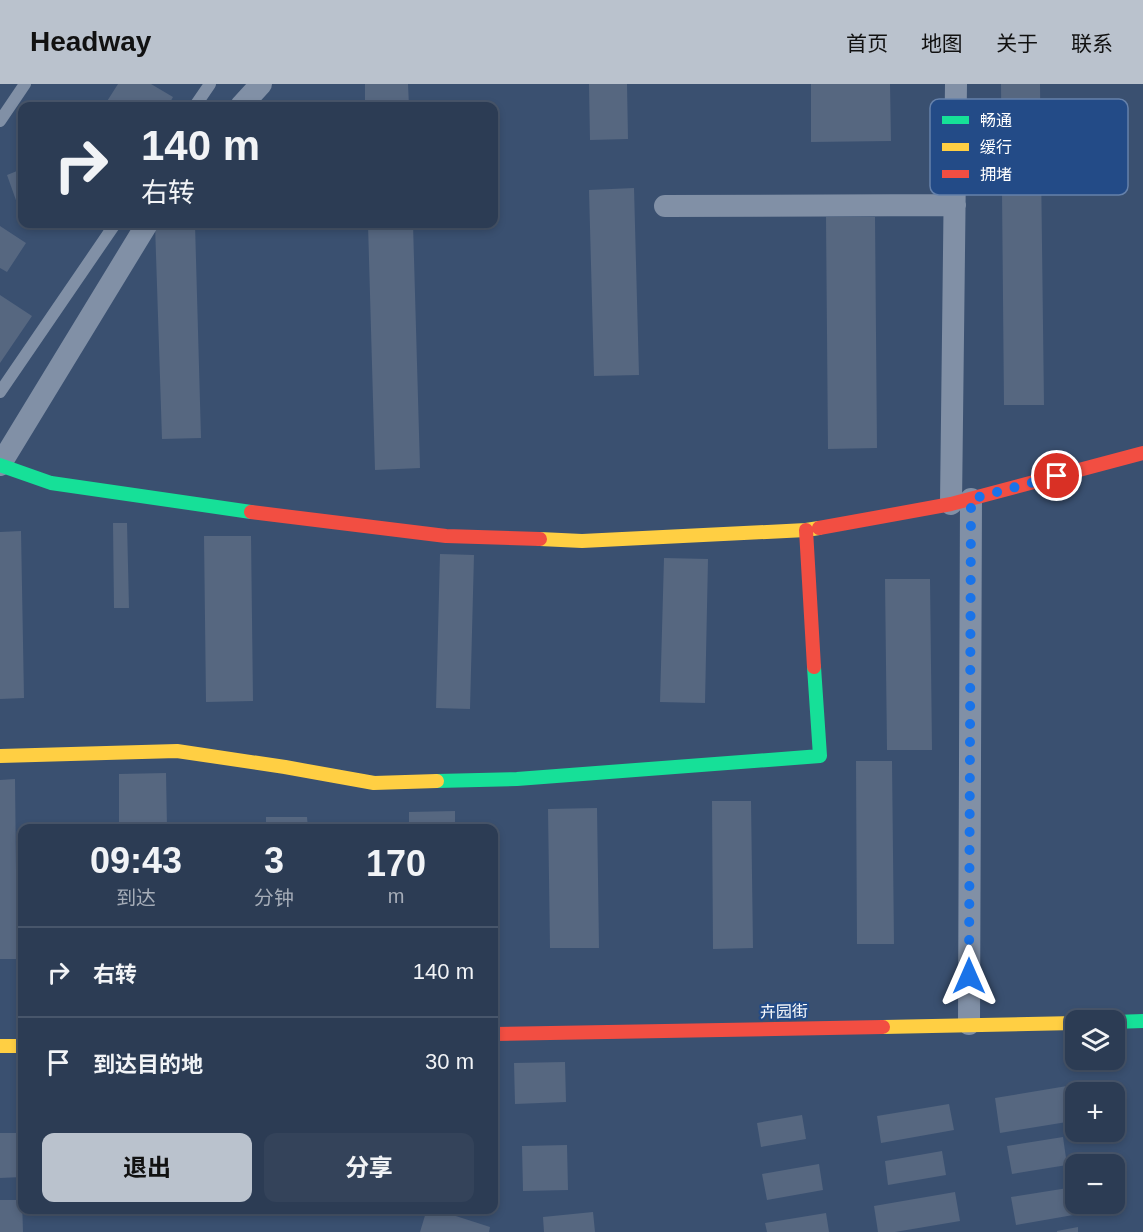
<!DOCTYPE html>
<html lang="zh">
<head>
<meta charset="utf-8">
<style>
	body { margin:0; font-family:Helvetica,"Noto Sans SC",sans-serif; background:#34435a; color:#f1f3f6; height:100vh; display:flex; flex-direction:column; font-size:22px; white-space:nowrap }
	* { box-sizing:border-box; margin:0 }
	p { font-size:20px; color:#a6adb8 }
	.icon { flex:none; width:33px; height:33px; fill:none; stroke:currentColor; stroke-width:2; stroke-linecap:round; stroke-linejoin:round }
	.map { position:relative; flex:1; overflow:hidden }
	.panel { position:absolute; left:18px; top:740px; width:480px; height:390px; display:flex; flex-direction:column; background:#2c3c54; border-radius:12px; box-shadow:0 3px 9px #0003,0 0 0 2px #48566b }
	.panel>* { flex:none }
	.banner { position:absolute; left:18px; top:18px; width:480px; height:126px; border-radius:12px; box-shadow:0 3px 9px #0003,0 0 0 2px #48566b; background:#2c3c54; color:#f1f3f6; overflow:hidden }
	.controls { position:absolute; left:1065px; top:926px; display:grid; gap:12px }
	.controls a { display:grid; place-items:center; width:60px; height:60px; border-radius:12px; background:#2c3c54; box-shadow:0 3px 9px #0003,0 0 0 2px #48566b; font-size:30px }
	.pin { position:absolute; display:grid; place-items:center; width:51px; height:51px; color:#fff; margin:-26px; border:3px solid #fff; border-radius:50%; box-shadow:0 2px 6px #0007 }
	.me { position:absolute; width:66px; margin:-33px; rotate:0deg; stroke-linejoin:round; filter:drop-shadow(0 0 4px #0008) }
	.turn { display:flex; align-items:center; gap:21px; height:126px; padding:0 24px; font-size:27px }
	.turn .icon { width:78px; height:78px; stroke-width:2.5 }
	.turn b { display:block; font-size:42px; line-height:51px }
	.eta { display:flex; justify-content:space-evenly; align-items:center; height:102px; text-align:center }
	.eta b { font-size:36px; font-weight:700; line-height:42px }
	.primary-button { display:flex; gap:12px; margin-top:auto; padding:12px 24px }
	.primary-button a { flex:1; height:69px; border-radius:12px; background:#bac2cd; color:#111; font-size:24px; font-weight:700; line-height:69px; text-align:center }
	.primary-button a+a { background:#34435a; color:#f1f3f6 }
	ul { padding:0; list-style:none }
	li { display:flex; align-items:center; gap:18px; height:90px; padding:0 24px; border-top:2px solid #48566b }
	li div { flex:1 }
	li b { display:block; font-size:22px }
	li em { font-style:normal }
	header { display:flex; align-items:center; gap:36px; box-sizing:border-box; height:84px; padding:0 30px; background:#bac2cd; color:#111 }
	header strong { font-size:28px }
	nav { display:flex; gap:33px; margin-inline-start:auto; font-size:21px }
	.map>svg:first-child { display:block }
	.building { fill:#566780 }
	.lines { fill:none; stroke-linecap:round; stroke-linejoin:round }
	.lane { stroke:#8190a6; stroke-width:12 }
	.street { stroke:#8190a6; stroke-width:22 }
	.fast { stroke:#16e098; stroke-width:14 }
	.slow { stroke:#ffcf43; stroke-width:14 }
	.jam { stroke:#f24e42; stroke-width:14 }
	.route { stroke:#1a73e8; stroke-width:10; stroke-dasharray:0 18 }
	.labels { text-anchor:middle; stroke-width:4.5; stroke-linejoin:round; paint-order:stroke }
	.street-label { font-size:16px; fill:#fff; stroke:#234b87 }
	.key { fill:#234b87; stroke:#6581ab; stroke-width:1.5 }
	.key-label { font-size:16px; fill:#fff }
</style>
</head>
<body>
<header>
<strong>Headway</strong>
<nav><a>首页</a><a>地图</a><a>关于</a><a>联系</a></nav>
</header>
<div class="map">
<svg width="1143" height="1148" viewBox="0 0 1143 1148">
	<rect width="100%" height="100%" fill="#3a5070"/>
	<path class="building" d="M 118,0 L 151,0 L 173,13 L 168,22 L 104,22 Z
		M 365,0 L 408,0 L 409,22 L 365,22 Z
		M 589,0 L 627,0 L 628,55 L 590,56 Z
		M 811,0 L 890,0 L 891,57 L 811,58 Z
		M 1001,0 L 1040,0 L 1044,321 L 1004,321 Z
		M 22,85 L 22,133 L 7,91 Z
		M 634,104 L 639,291 L 594,292 L 589,106 Z
		M 826,133 L 875,133 L 877,364 L 828,365 Z
		M 155,140 L 195,140 L 201,354 L 162,355 Z
		M 368,140 L 413,140 L 420,384 L 375,386 Z
		M 0,142 L 26,159 L 7,188 L 0,184 Z
		M 0,211 L 32,232 L 0,279 Z
		M 113,439 L 127,439 L 129,524 L 114,524 Z
		M 21,447 L 24,614 L 0,615 L 0,448 Z
		M 204,452 L 251,452 L 253,617 L 206,618 Z
		M 440,470 L 474,471 L 470,625 L 436,624 Z
		M 664,474 L 708,475 L 705,619 L 660,618 Z
		M 885,495 L 930,495 L 932,666 L 887,666 Z
		M 856,677 L 892,677 L 894,860 L 857,860 Z
		M 166,689 L 167,744 L 119,744 L 119,690 Z
		M 15,695 L 17,875 L 0,875 L 0,696 Z
		M 712,717 L 751,717 L 753,864 L 713,865 Z
		M 597,724 L 599,864 L 550,864 L 548,725 Z
		M 455,727 L 455,744 L 409,744 L 409,728 Z
		M 266,733 L 307,733 L 308,744 L 266,744 Z
		M 565,978 L 566,1018 L 515,1020 L 514,979 Z
		M 1067,1002 L 1073,1037 L 1000,1049 L 995,1014 Z
		M 949,1020 L 954,1046 L 881,1059 L 877,1032 Z
		M 802,1031 L 806,1055 L 761,1063 L 757,1039 Z
		M 0,1049 L 22,1049 L 22,1093 L 0,1094 Z
		M 1063,1053 L 1067,1081 L 1012,1090 L 1007,1062 Z
		M 567,1061 L 568,1106 L 523,1107 L 522,1062 Z
		M 942,1067 L 946,1091 L 888,1101 L 885,1077 Z
		M 819,1080 L 823,1106 L 767,1116 L 762,1090 Z
		M 1074,1103 L 1079,1130 L 1016,1141 L 1011,1113 Z
		M 955,1108 L 960,1137 L 895,1148 L 878,1148 L 874,1122 Z
		M 0,1116 L 22,1116 L 23,1148 L 0,1148 Z
		M 427,1125 L 434,1125 L 490,1143 L 489,1148 L 420,1148 Z
		M 593,1128 L 595,1148 L 544,1148 L 543,1133 Z
		M 826,1129 L 829,1148 L 767,1148 L 765,1139 Z
		M 1078,1143 L 1078,1148 L 1057,1148 L 1057,1147 Z"/>
	<g class="lines">
		<path class="lane" d="M 195,22 L 210,0
			M 0,37 L 25,0
			M 0,308 L 115,140"/>
		<path class="street" d="M 241,22 L 261,0
			M 665,122 L 955,121
			M 0,381 L 147,140
			M 951,420 L 956,0
			M 969,940 L 971,415"/>
		<path class="fast" d="M 0,381 L 51,399 L 251,428
			M 437,697 L 517,695 L 820,672 L 814,583
			M 1114,938 L 1143,937"/>
		<path class="slow" d="M 540,455 L 582,457 L 806,446 L 819,444
			M 0,672 L 177,667 L 285,683 L 374,699 L 437,697
			M 883,943 L 1076,939
			M 0,962 L 22,962"/>
		<path class="jam" d="M 251,428 L 446,452 L 540,455
			M 819,444 L 951,420 L 1143,369
			M 806,446 L 814,583
			M 494,950 L 883,943"/>
	</g>
	<g class="lines">
		<path class="route" d="M 969,892 L 971,415 L 1057,392"/>
	</g>
	<g class="labels">
		<g class="street-label">
			<text transform="translate(784 927) rotate(-1)" y="6">卉园街</text>
		</g>
	</g>
	<rect x="930" y="15" width="198" height="96" rx="9" class="key"/>
	<rect x="942" y="32" width="27" height="8" fill="#16e098"/>
	<rect x="942" y="59" width="27" height="8" fill="#ffcf43"/>
	<rect x="942" y="86" width="27" height="8" fill="#f24e42"/>
	<g class="key-label">
		<text x="980" y="42">畅通</text>
		<text x="980" y="69">缓行</text>
		<text x="980" y="96">拥堵</text>
	</g>
</svg>
<div class="controls">
<a><svg class="icon" aria-label="layers" viewBox="0 0 24 24"><path d="M12 4l9 5-9 5-9-5zM3 14l9 5 9-5"/></svg></a>
<a>+</a>
<a>−</a>
</div>
<div class="pin" style="left:1057px;top:392px;background:#d93025"><svg class="icon" aria-label="arrive" viewBox="0 0 24 24"><path d="M6 21V4h12l-3 4 3 4H6"/></svg></div>
<svg class="me" style="left:969px;top:892px" viewBox="-20 -20 40 40"><path d="M0-17L14 15 0 8-14 15z" fill="#1a73e8" stroke="#fff" stroke-width="4"/></svg>
<div class="banner">
<div class="turn"><svg class="icon" aria-label="right" viewBox="0 0 24 24"><path d="M7 20v-9h11M14 6l5 5-5 5"/></svg><div><b>140 m</b>右转</div></div>
</div>
<section class="panel">
<div class="eta">
<div><b>09:43</b><p>到达</p></div>
<div><b>3</b><p>分钟</p></div>
<div><b>170</b><p>m</p></div>
</div>
<ul>
<li><svg class="icon" aria-label="right" viewBox="0 0 24 24"><path d="M7 20v-9h11M14 6l5 5-5 5"/></svg><div><b>右转</b></div><em>140 m</em></li>
<li><svg class="icon" aria-label="arrive" viewBox="0 0 24 24"><path d="M6 21V4h12l-3 4 3 4H6"/></svg><div><b>到达目的地</b></div><em>30 m</em></li>
</ul>
<div class="primary-button"><a>退出</a><a>分享</a></div>
</section>
</div>
</body>
</html>
